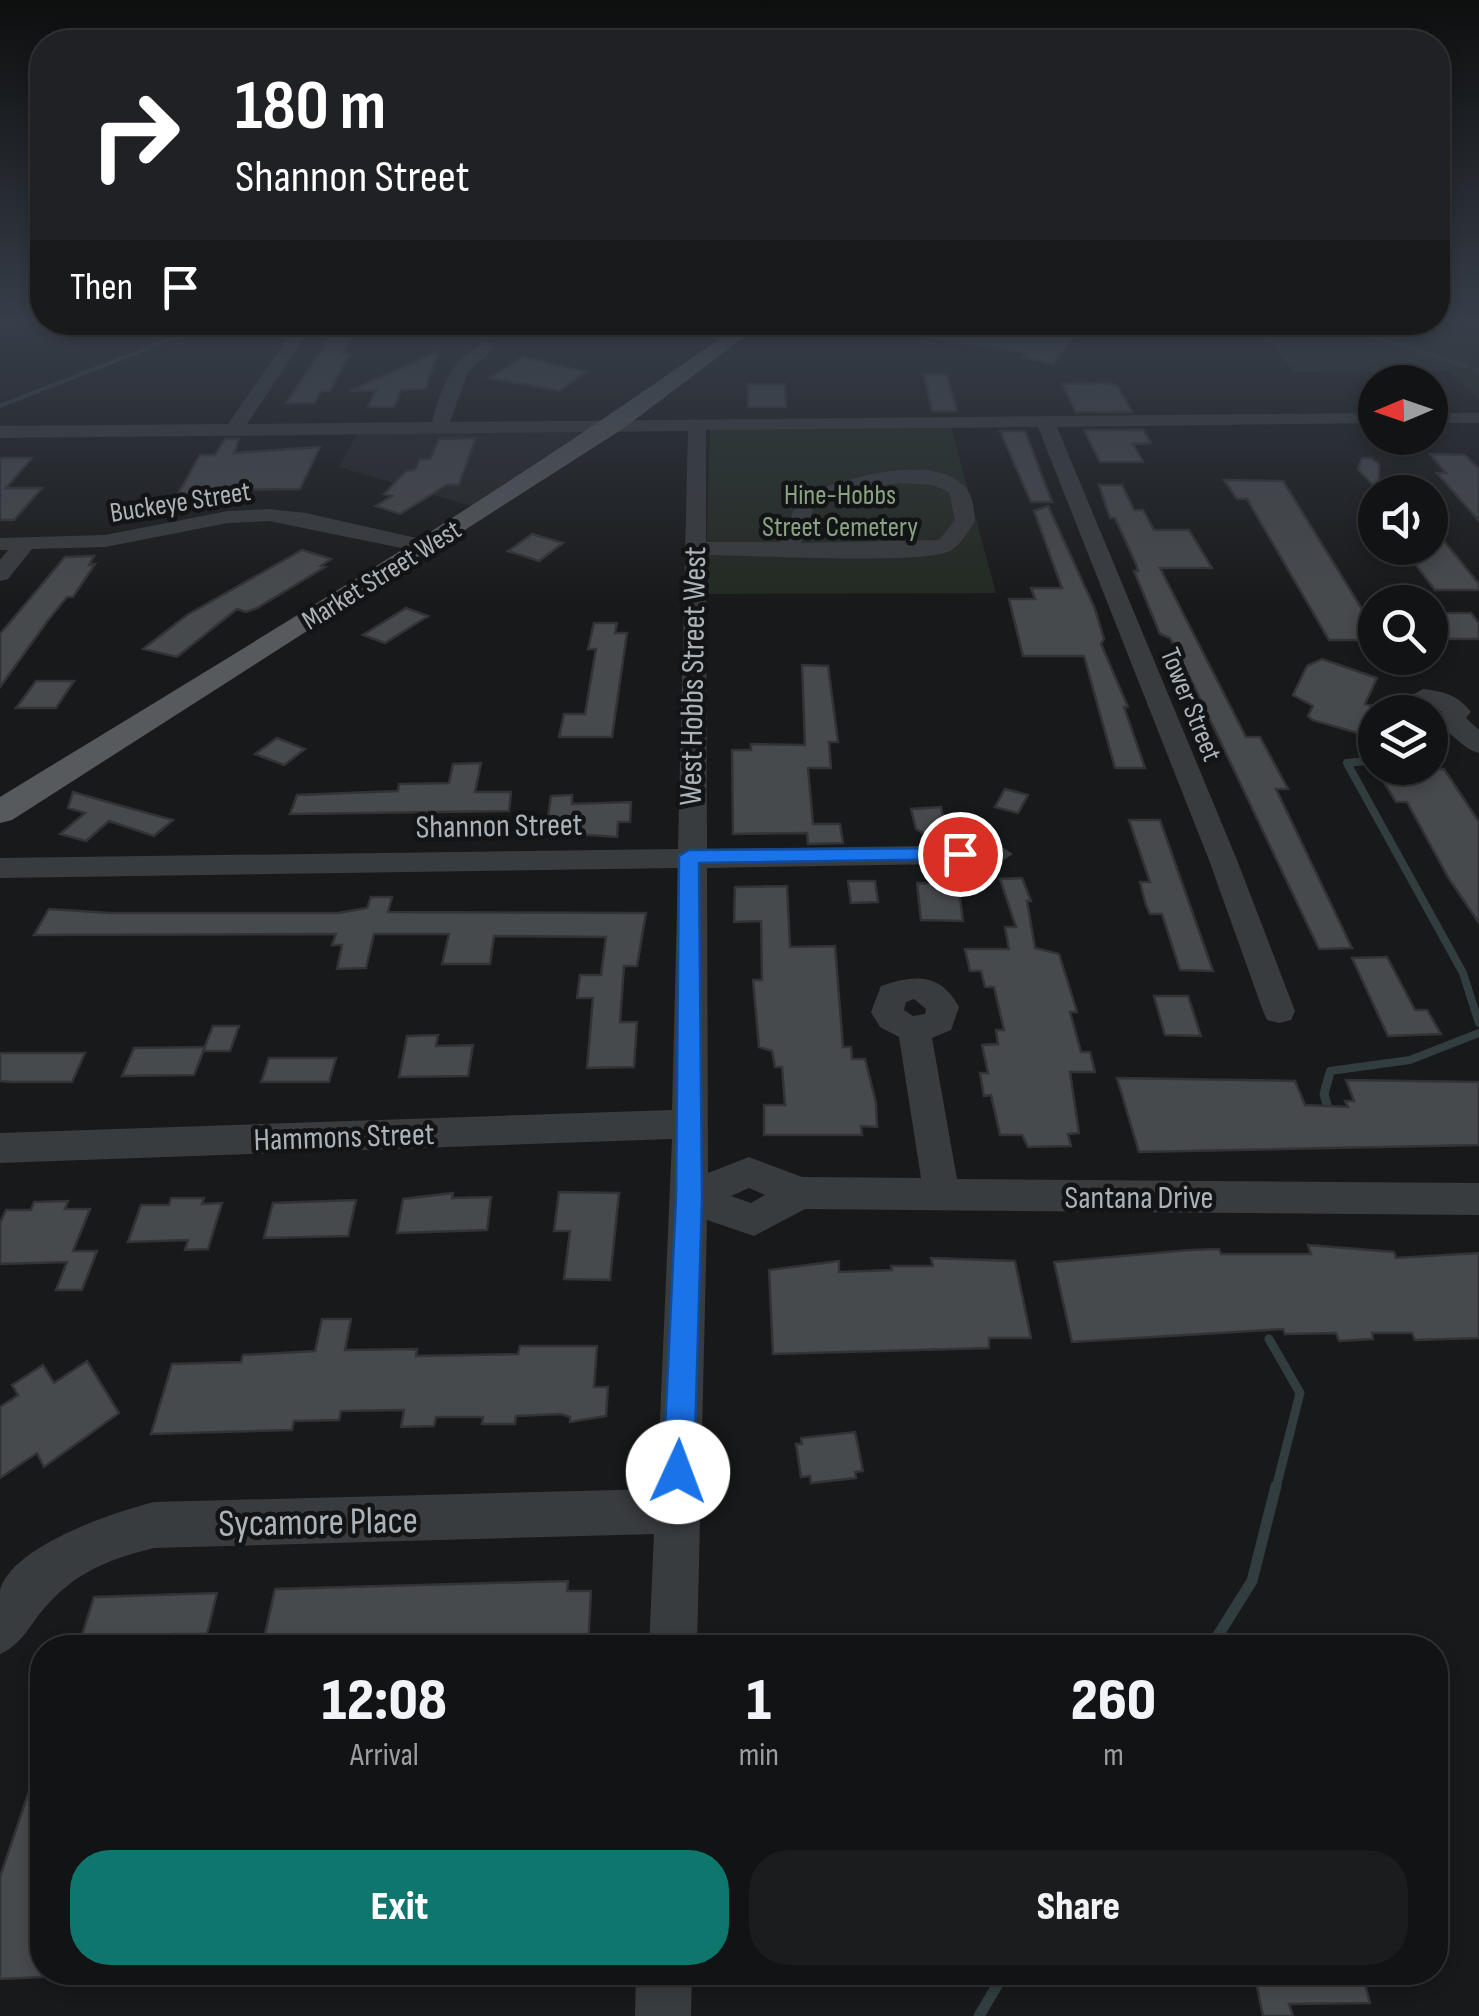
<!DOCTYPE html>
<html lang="en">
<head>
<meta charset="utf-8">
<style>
	body { margin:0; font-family:"Sofia Sans Condensed",sans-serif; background:#1b1c1d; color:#f1f3f6; height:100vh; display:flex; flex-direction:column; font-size:38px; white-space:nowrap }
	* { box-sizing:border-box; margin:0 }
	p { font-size:32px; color:#9c9ea0 }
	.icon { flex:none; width:55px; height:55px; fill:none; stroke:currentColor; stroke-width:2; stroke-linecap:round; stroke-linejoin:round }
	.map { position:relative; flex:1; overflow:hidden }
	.details { position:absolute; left:30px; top:1635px; width:1418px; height:350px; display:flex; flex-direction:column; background:#121314; border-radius:40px; box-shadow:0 5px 15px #0003,0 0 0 2px #313234 }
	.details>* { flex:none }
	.top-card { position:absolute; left:30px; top:30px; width:1420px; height:305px; border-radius:40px; box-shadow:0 5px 15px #0003,0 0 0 2px #313234; background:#202124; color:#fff; overflow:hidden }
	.needle { width:65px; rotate:268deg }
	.tools { position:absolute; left:1358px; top:365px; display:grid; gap:20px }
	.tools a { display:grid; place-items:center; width:90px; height:90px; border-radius:50%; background:#121314; box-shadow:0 5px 15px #0003,0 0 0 2px #313234; font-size:50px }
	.pin { position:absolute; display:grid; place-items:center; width:85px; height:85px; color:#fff; margin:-42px; border:5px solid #fff; border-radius:50%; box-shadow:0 2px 10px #0007 }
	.me { position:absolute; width:110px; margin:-55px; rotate:2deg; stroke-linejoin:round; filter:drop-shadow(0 0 8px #0008) }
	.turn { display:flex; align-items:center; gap:35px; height:210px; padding:0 40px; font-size:45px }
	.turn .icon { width:130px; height:130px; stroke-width:2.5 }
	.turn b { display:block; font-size:70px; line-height:85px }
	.then { display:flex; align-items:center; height:95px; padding:0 40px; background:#0003; gap:20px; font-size:38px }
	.eta { display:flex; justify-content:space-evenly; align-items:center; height:170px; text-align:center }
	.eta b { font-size:60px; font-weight:800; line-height:70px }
	.action { display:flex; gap:20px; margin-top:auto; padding:20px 40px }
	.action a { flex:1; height:115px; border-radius:40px; background:#0f766e; color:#fff; font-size:40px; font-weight:800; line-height:115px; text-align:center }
	.action a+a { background:#1b1c1d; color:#f1f3f6 }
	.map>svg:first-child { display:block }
	.built { fill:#242527 }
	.green { fill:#232a22 }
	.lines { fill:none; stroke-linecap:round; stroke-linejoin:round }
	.stream-far4 { stroke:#313d3f; stroke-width:4 }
	.stream-far3 { stroke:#313d3f; stroke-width:5 }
	.stream-far2 { stroke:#313d3f; stroke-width:8 }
	.stream-far1 { stroke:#313d3f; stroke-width:9 }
	.stream { stroke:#313d3f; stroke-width:11 }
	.building { fill:#474a4d; stroke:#323336; stroke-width:2.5 }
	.minor { fill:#393c3f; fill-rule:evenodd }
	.major { fill:#565a5d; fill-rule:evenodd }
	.route { fill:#1a73e8; stroke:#114b97; stroke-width:2.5 }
	.labels { text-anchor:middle; stroke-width:9; stroke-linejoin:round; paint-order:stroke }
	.far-park-label { font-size:28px; fill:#8ba284; stroke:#131415 }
	.far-street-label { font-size:28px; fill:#abb3b9; stroke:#131415 }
	.street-label { font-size:32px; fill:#abb3b9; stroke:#131415 }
	.near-street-label { font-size:38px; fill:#abb3b9; stroke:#131415 }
</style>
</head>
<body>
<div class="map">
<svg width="1479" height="2016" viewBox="0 0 1479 2016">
	<rect width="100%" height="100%" fill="#18191a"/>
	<path class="built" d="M 587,430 L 474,507 L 339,467 L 358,432 Z"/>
	<path class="green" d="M 1255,323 L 1437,323 L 1479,331 L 1479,400 L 1450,371 L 1294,372 Z
		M 710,427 L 951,427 L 996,593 L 705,594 Z"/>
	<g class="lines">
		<path class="stream-far4" d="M 529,323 L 604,323
			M 1336,323 L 1370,335
			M 1376,337 L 1468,367
			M 1475,369 L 1479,371
			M 0,406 L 212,323"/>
		<path class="stream-far3" d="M 1368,761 L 1375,760"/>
		<path class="stream-far2" d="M 1375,760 L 1347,763 L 1463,973 L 1479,1023
			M 1328,1078 L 1330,1071 L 1410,1060 L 1479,1033"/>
		<path class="stream-far1" d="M 1327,1105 L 1324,1094 L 1329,1076
			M 1269,1339 L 1300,1393 L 1276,1488"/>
		<path class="stream" d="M 1210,1648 L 1252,1581 L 1276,1486
			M 979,2016 L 1005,1972"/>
	</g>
	<path class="building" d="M 909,323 L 1020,323 L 1078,331 L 1053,364 L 1023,357 L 1026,353 L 908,334 Z
		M 338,325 L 360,325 L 342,353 L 350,353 L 330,391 L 321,391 L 314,403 L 286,403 Z
		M 439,351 L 425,389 L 401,390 L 394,407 L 368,407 L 376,390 L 349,391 Z
		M 523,357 L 586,372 L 559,391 L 489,378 Z
		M 924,374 L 947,374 L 957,411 L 932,411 Z
		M 1106,383 L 1117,385 L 1132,412 L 1076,412 L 1062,384 Z
		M 748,384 L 785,384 L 786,407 L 748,407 Z
		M 1084,430 L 1143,430 L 1151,443 L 1133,444 L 1143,462 L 1100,462 Z
		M 1000,431 L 1025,431 L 1052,502 L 1031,502 Z
		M 476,438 L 459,485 L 447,485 L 400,514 L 376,506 L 392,496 L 384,494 L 406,471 L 415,470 L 420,459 L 430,459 L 439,439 Z
		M 225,439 L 239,439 L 234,453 L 320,447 L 300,489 L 225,490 L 226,496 L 172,505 L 200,455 L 215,455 Z
		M 1430,454 L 1465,455 L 1479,469 L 1479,521 L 1437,473 L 1446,473 Z
		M 0,458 L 32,458 L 6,488 L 42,488 L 14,520 L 0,520 Z
		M 1362,458 L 1371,458 L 1379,464 L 1379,492 L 1358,469 Z
		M 1224,480 L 1283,481 L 1365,614 L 1375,614 L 1375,640 L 1329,640 L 1247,499 L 1237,499 Z
		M 1099,485 L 1122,485 L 1134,510 L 1143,510 L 1154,530 L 1189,530 L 1212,568 L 1160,568 L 1246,737 L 1260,737 L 1288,789 L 1276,789 L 1352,948 L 1319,949 L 1194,686 L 1170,638 L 1160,634 L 1134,571 L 1138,571 L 1136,564 L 1115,518 L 1110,518 Z
		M 1048,506 L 1095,609 L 1104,639 L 1101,644 L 1128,707 L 1124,707 L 1145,768 L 1115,768 L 1084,656 L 1023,656 L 1009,599 L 1035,599 L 1031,588 L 1062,588 L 1034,511 Z
		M 1430,524 L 1479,584 L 1479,590 L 1435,590 L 1403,548 L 1430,548 Z
		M 532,534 L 563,543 L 539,561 L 508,551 Z
		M 302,550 L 331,559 L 321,566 L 325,567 L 257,608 L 246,612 L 237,609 L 177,657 L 143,649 L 187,615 Z
		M 94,556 L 89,565 L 95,564 L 73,597 L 67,597 L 49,619 L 0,687 L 0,634 L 65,557 Z
		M 406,608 L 428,616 L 385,643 L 363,635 Z
		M 1430,613 L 1471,613 L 1479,623 L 1479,639 L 1430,639 Z
		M 594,623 L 617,623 L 615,633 L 627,633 L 612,737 L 559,737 L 564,714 L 585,714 L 596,649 L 588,649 Z
		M 1322,659 L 1377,678 L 1365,704 L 1372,706 L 1358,733 L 1312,720 L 1308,716 L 1313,706 L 1293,695 L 1307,666 Z
		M 802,665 L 828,666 L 838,742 L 829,742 L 831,768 L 808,768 L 813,824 L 840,824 L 843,843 L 808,844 L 807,833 L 733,834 L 732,750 L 751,750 L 751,744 L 805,745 Z
		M 36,681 L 74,681 L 56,708 L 16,708 Z
		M 277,738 L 305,749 L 284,765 L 255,754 Z
		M 481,763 L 475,792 L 511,792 L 509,811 L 290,814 L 297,795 L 398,791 L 399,784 L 449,783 L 453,764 Z
		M 1444,769 L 1479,822 L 1479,923 L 1448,877 L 1407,802 L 1396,802 L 1380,776 L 1390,776 L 1387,770 Z
		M 1005,789 L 1028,795 L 1018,813 L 995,807 Z
		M 73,792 L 125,807 L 173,820 L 154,836 L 109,821 L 86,841 L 60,834 L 85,813 L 68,808 Z
		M 572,795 L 572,804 L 631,802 L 630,822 L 618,822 L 617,837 L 546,832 L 551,796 Z
		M 941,807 L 947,834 L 926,835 L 916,829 L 911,809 Z
		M 1129,820 L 1160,820 L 1213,971 L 1180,970 L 1162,914 L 1150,914 L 1146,905 L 1140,882 L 1150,882 Z
		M 1022,878 L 1031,901 L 1027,901 L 1035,948 L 1059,954 L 1077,1012 L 1070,1012 L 1081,1052 L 1090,1052 L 1095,1072 L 1070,1072 L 1079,1133 L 1068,1134 L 1071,1146 L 1028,1147 L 1022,1135 L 1000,1135 L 991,1095 L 984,1096 L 980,1073 L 988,1073 L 982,1045 L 998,1044 L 996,1030 L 1004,1030 L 994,987 L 985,987 L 981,971 L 970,971 L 965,949 L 1009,949 L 1005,927 L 1016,927 L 1000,879 Z
		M 848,881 L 875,881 L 878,902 L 851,903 Z
		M 917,883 L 958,884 L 963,921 L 921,920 Z
		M 787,886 L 790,947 L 835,946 L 843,1047 L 851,1047 L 852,1059 L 865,1059 L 876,1103 L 877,1127 L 861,1126 L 862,1135 L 764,1135 L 764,1105 L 785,1105 L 782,1067 L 775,1067 L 772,1051 L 759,1047 L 753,980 L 762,980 L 761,921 L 734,922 L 735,887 Z
		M 371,897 L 392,897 L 388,912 L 646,913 L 637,966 L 624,966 L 620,1022 L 637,1022 L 634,1067 L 587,1068 L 593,998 L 577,998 L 580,975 L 601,975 L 606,937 L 494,936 L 490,964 L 442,964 L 449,934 L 374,934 L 366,968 L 337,969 L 342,945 L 332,945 L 336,934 L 34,935 L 49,909 L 110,913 L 338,913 L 367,908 Z
		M 1387,957 L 1415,1010 L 1427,1010 L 1441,1034 L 1388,1036 L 1352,958 Z
		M 1154,996 L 1188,996 L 1201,1036 L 1165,1035 Z
		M 213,1026 L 239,1026 L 230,1051 L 203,1051 Z
		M 438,1035 L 436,1046 L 473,1045 L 468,1076 L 399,1077 L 407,1036 Z
		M 205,1047 L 194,1075 L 122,1076 L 134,1048 Z
		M 0,1053 L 85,1053 L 72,1082 L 12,1082 L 0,1081 Z
		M 269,1058 L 336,1058 L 329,1082 L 261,1082 Z
		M 1117,1078 L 1295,1081 L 1305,1105 L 1348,1107 L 1345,1101 L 1354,1101 L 1346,1080 L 1479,1082 L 1479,1145 L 1139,1152 Z
		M 559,1192 L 619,1193 L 610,1280 L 564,1279 L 570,1231 L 554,1231 Z
		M 453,1193 L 452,1198 L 491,1197 L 487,1230 L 397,1233 L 403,1199 Z
		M 171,1198 L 204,1198 L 202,1204 L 222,1203 L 208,1249 L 185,1250 L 188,1240 L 128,1242 L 141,1205 L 169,1205 Z
		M 356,1200 L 348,1236 L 264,1238 L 273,1203 Z
		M 68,1201 L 65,1209 L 90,1209 L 73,1251 L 97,1251 L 82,1290 L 56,1290 L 67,1262 L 0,1264 L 0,1223 L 6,1210 L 31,1210 L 34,1202 Z
		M 1308,1245 L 1394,1252 L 1396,1258 L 1479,1253 L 1479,1338 L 1415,1340 L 1412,1333 L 1372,1333 L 1373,1339 L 1339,1341 L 1336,1333 L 1285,1334 L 1283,1329 L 1072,1342 L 1054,1262 L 1190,1250 L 1219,1249 L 1221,1254 L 1311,1254 Z
		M 931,1258 L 1015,1261 L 1031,1338 L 989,1338 L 989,1348 L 773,1354 L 769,1270 L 839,1261 L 839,1272 L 892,1270 L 891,1266 L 933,1266 Z
		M 322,1319 L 351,1319 L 345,1350 L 417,1349 L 416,1356 L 518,1354 L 520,1346 L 597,1346 L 594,1387 L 608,1387 L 606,1416 L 570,1422 L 570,1417 L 561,1414 L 516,1416 L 515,1424 L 482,1424 L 483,1417 L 436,1417 L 434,1426 L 401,1427 L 404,1410 L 341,1411 L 339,1420 L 294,1421 L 292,1430 L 151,1434 L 172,1364 L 241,1362 L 243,1355 L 315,1351 Z
		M 87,1361 L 119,1413 L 44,1467 L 37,1453 L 0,1478 L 0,1407 L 18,1395 L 12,1385 L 43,1365 L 54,1383 Z
		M 855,1432 L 863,1471 L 855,1472 L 856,1478 L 811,1483 L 810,1476 L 801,1477 L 796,1444 L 802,1444 L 801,1438 Z
		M 568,1581 L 567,1591 L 591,1591 L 588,1648 L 262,1648 L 275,1589 Z
		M 217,1593 L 207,1634 L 173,1634 L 170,1648 L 78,1648 L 94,1597 Z
		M 38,1765 L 42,1766 L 42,1977 L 0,1979 L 0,1877 Z
		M 1254,1972 L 1362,1972 L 1370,2003 L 1289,2004 L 1293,2016 L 1263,2016 Z"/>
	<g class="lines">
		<path class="minor" d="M 298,323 L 314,323 L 247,424 L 432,422 C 441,389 452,354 488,342 L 496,347 L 468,372 L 450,422 L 1375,413 L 1375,423 L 1057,427 L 1237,860 L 1295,1011 L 1291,1020 L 1279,1023 L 1267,1020 L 1263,1011 L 1209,860 L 1038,427 L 706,430 L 706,542 L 780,542 L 799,498 C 834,480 931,452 963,485 C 973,494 974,509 975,521 C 969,530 960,546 950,551 C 922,565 749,555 706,555 L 707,849 L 999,845 L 1013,854 L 999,863 L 707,868 L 708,1173 L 749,1157 L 802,1177 L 921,1178 L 899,1037 L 880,1027 L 871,1012 L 881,986 C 914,975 940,972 959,1007 L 951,1030 L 932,1038 L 957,1179 L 1479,1183 L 1479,1215 L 805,1209 L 754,1236 L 707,1220 L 697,1648 L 649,1648 L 654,1534 L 154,1548 C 113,1558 78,1571 49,1603 C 31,1621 24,1644 0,1654 C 0,1635 0,1608 0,1590 C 12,1546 114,1512 154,1502 L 657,1489 L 672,1139 L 0,1163 L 0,1133 L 672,1110 L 678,868 L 0,878 L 0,858 L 678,849 L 688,431 L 0,438 L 0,426 L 228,424 ZM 899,483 L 933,485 L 949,492 L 955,520 L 939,540 L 801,543 L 815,505 L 859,489 ZM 914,999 L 926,1009 L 925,1014 L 913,1016 L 904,1010 L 906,1002 ZM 749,1188 L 765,1195 L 751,1203 L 731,1196 Z
			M 807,323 L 824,323 L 816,328 Z
			M 1430,413 L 1479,413 L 1479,423 L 1430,423 Z
			M 269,509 L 306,513 L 434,542 L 437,547 L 426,553 L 269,521 L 228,523 L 105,547 L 32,549 L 8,579 L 0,581 L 0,560 L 8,550 L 0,550 L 0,538 L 105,535 L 228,511 Z
			M 1423,689 C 1444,692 1457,694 1471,712 L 1466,718 L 1479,730 L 1479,753 C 1457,747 1457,730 1430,727 L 1430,712 L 1404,712 L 1398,703 ZM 1425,705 L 1443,712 L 1429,712 Z
			M 636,1972 L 692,1972 L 691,2016 L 635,2016 Z"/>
		<path class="major" d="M 741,323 L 763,323 L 624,428 L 12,820 L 0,823 L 0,797 C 250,644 503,494 741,323 Z"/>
	</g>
	<linearGradient id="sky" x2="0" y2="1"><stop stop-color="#0d0e0e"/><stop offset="0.53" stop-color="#373e49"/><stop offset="1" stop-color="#373e49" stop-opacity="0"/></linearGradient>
	<rect width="1479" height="605" fill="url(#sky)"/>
	<path class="route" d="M 960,848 L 970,854 L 967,859 L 699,863 L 702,1198 L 694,1472 L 689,1483 L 678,1488 L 667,1483 L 663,1472 L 676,1198 L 679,856 L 689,850 Z"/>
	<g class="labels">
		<g class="far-park-label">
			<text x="840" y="504">Hine-Hobbs<tspan x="840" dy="32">Street Cemetery</tspan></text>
		</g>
		<g class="far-street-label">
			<text transform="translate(180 501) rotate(-9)" y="10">Buckeye Street</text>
			<text transform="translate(381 574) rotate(-32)" y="10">Market Street West</text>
			<text transform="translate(1192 704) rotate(68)" y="10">Tower Street</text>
		</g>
		<g class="street-label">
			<text transform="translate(692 676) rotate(-89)" y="11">West Hobbs Street West</text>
			<text transform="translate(499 825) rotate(-1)" y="11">Shannon Street</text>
			<text transform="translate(344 1136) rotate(-2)" y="11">Hammons Street</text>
			<text x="1139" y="1208">Santana Drive</text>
		</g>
		<g class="near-street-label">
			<text transform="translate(318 1521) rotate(-1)" y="13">Sycamore Place</text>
		</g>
	</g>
</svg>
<div class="tools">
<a><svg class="needle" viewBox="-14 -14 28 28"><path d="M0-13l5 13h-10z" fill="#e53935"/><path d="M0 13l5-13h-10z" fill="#9c9ea0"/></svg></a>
<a><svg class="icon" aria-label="sound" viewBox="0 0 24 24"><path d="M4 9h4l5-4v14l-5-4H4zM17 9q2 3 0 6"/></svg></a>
<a><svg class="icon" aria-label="search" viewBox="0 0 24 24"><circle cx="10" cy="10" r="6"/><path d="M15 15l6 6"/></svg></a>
<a><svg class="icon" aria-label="layers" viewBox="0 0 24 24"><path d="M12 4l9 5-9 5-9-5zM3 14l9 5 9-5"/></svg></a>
</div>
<div class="pin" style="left:960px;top:854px;background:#d93025"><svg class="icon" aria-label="arrive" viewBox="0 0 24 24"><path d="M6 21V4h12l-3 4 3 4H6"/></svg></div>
<svg class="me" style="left:678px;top:1472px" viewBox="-20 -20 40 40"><circle r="19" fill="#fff"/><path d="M0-13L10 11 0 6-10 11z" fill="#1a73e8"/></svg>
<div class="top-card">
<div class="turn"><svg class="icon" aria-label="right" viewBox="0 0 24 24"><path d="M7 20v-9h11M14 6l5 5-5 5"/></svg><div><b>180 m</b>Shannon Street</div></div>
<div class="then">Then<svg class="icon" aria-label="arrive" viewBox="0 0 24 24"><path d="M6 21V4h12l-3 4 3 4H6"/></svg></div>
</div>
<section class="details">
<div class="eta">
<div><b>12:08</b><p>Arrival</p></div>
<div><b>1</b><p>min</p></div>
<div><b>260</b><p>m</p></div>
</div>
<div class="action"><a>Exit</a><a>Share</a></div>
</section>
</div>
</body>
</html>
